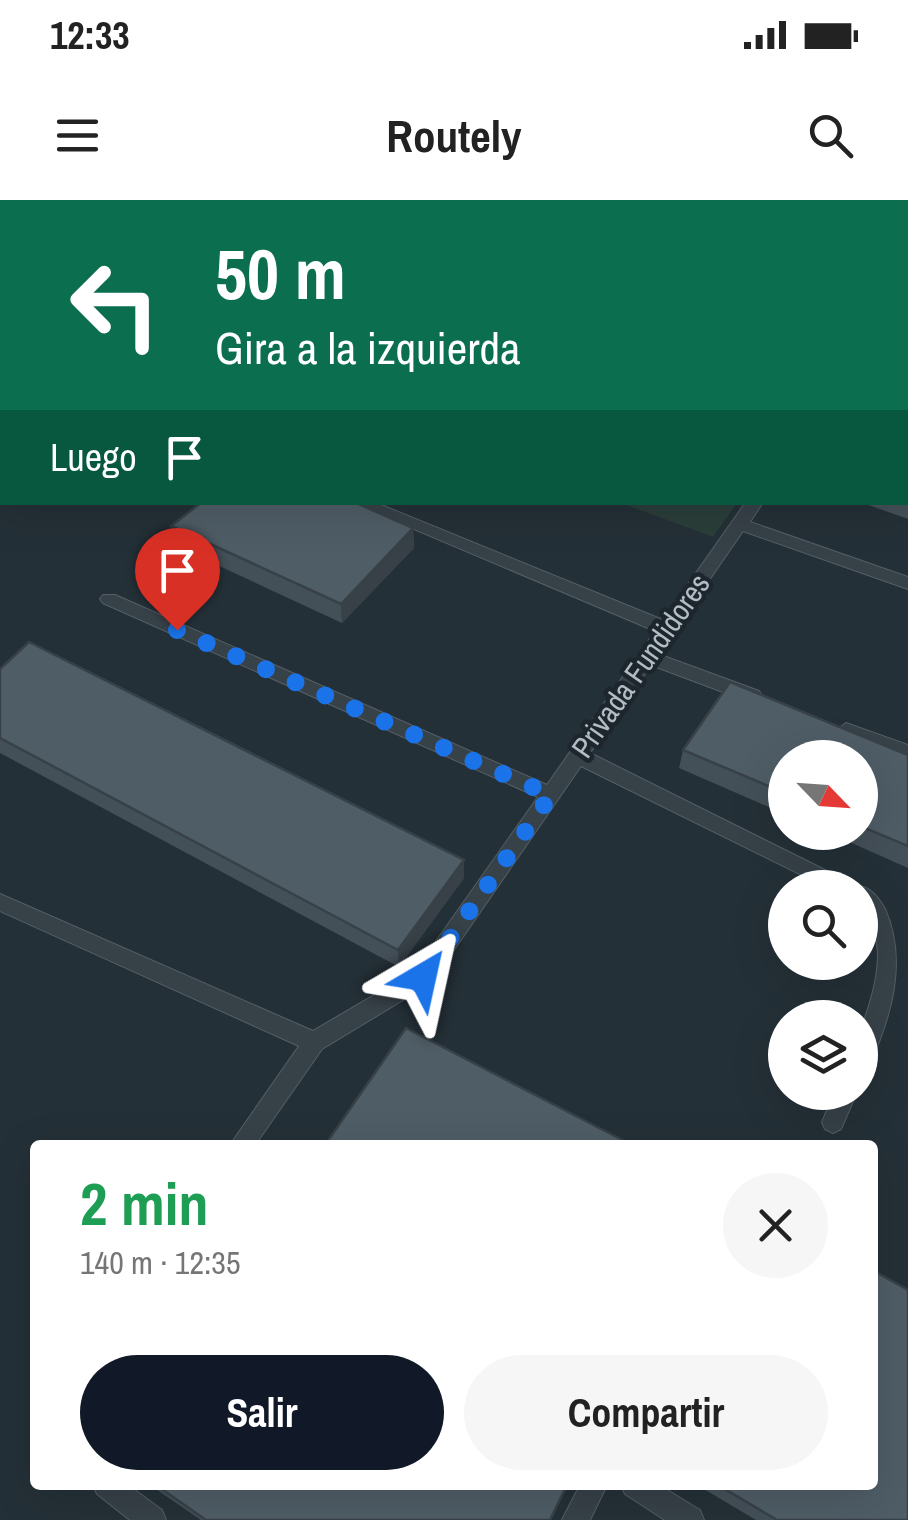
<!DOCTYPE html>
<html lang="es">
<head>
<meta charset="utf-8">
<style>
	body { margin:0; font-family:"Archivo Narrow",sans-serif; background:#f6f6f6; color:#222; height:100vh; display:flex; flex-direction:column; font-size:38px; white-space:nowrap }
	* { box-sizing:border-box; margin:0 }
	p { font-size:32px; color:#767676 }
	.icon { flex:none; width:55px; height:55px; fill:none; stroke:currentColor; stroke-width:2; stroke-linecap:round; stroke-linejoin:round }
	.map { position:relative; flex:1; overflow:hidden }
	.panel { position:absolute; left:30px; top:940px; width:848px; height:350px; display:flex; flex-direction:column; background:#fff; border-radius:10px; box-shadow:0 10px 40px #0002 }
	.panel>* { flex:none }
	.banner { position:absolute; left:0px; top:0px; width:910px; height:305px; box-shadow:0 10px 40px #0002; background:#0b6e4f; color:#fff; overflow:hidden }
	.needle { width:65px; rotate:115deg }
	.buttons { position:absolute; left:768px; top:540px; display:grid; gap:20px }
	.buttons a { display:grid; place-items:center; width:110px; height:110px; border-radius:50%; background:#fff; box-shadow:0 10px 40px #0002; font-size:50px }
	.pin { position:absolute; display:grid; place-items:center; width:85px; height:85px; color:#fff; margin:-102px -42px; border-radius:50% 50% 50% 0; rotate:-45deg; box-shadow:0 0 10px #0007 }
	.pin .icon { rotate:45deg }
	.me { position:absolute; width:110px; margin:-55px; rotate:36deg; stroke-linejoin:round; filter:drop-shadow(0 0 8px #0008) }
	.turn { display:flex; align-items:center; gap:35px; height:210px; padding:0 50px; font-size:45px }
	.turn .icon { width:130px; height:130px; stroke-width:2.5 }
	.turn b { display:block; font-size:70px; line-height:85px }
	.then { display:flex; align-items:center; height:95px; padding:0 50px; background:#0003; gap:20px; font-size:38px }
	.round { display:grid; place-items:center; flex:none; width:105px; height:105px; border-radius:52px; background:#f6f6f6 }
	.headline { display:flex; align-items:center; justify-content:space-between; height:170px; padding:0 50px }
	h1 { font-size:60px; font-weight:700; line-height:75px; color:#1e9e55 }
	.button { display:flex; gap:20px; margin-top:auto; padding:20px 50px }
	.button a { flex:1; height:115px; border-radius:60px; background:#111827; color:#fff; font-size:40px; font-weight:700; line-height:115px; text-align:center }
	.button a+a { background:#f6f6f6; color:#222 }
	.status { display:flex; justify-content:space-between; align-items:center; height:70px; padding:0 50px; background:#fff; direction:ltr }
	.status svg { height:28px; fill:currentColor }
	header { display:flex; justify-content:space-between; align-items:center; height:130px; padding:0 50px; background:#fff; font-size:45px; font-weight:700 }
	.map>svg:first-child { display:block }
	.green { fill:#2a3e3a }
	.lines { fill:none; stroke-linecap:round; stroke-linejoin:round }
	.service-casing { stroke:#555f66; stroke-width:2 }
	.service { fill:#374148; fill-rule:evenodd }
	.wall { fill:#445058 }
	.shaded-wall { fill:#374147 }
	.building { fill:#4f5d66; stroke:#374147; stroke-width:2.5 }
	.route { stroke:#1a73e8; stroke-width:18; stroke-dasharray:0 32.4 }
	.labels { text-anchor:middle; stroke-width:9; stroke-linejoin:round; paint-order:stroke }
	.street-label { font-size:30px; fill:#b2bcc4; stroke:#1d262d }
</style>
</head>
<body>
<div class="status"><b>12:33</b><svg viewBox="0 0 49 12"><path d="M0 12V9h3v3zM5 12V6h3v6zM10 12V3h3v9zM15 12V0h3v12zM26 1h20v11H26zM47 4h2v5h-2z"/></svg></div>
<header><svg class="icon" aria-label="menu" viewBox="0 0 24 24"><path d="M4 6h16M4 12h16M4 18h16"/></svg>Routely<svg class="icon" aria-label="search" viewBox="0 0 24 24"><circle cx="10" cy="10" r="6"/><path d="M15 15l6 6"/></svg></header>
<div class="map">
<svg width="908" height="1320" viewBox="0 0 908 1320">
	<rect width="100%" height="100%" fill="#243037"/>
	<path class="green" d="M 621,303 L 737,303 L 713,337 Z"/>
	<g class="lines">
		<g class="service-casing">
			<path id="service" d="M 319,0 L 334,0 L 335,2 L 320,2 Z
				M 677,0 L 695,0 L 696,2 L 678,2 Z
				M 0,31 L 2,32 L 2,41 L 0,41 Z
				M 350,302 L 374,302 L 663,420 L 746,302 L 763,302 L 750,322 L 908,377 L 908,389 L 743,331 L 658,454 L 759,491 L 762,496 L 759,501 L 747,501 L 651,465 L 590,553 L 857,686 C 870,686 879,698 885,709 C 908,761 891,818 868,868 L 860,871 C 860,858 858,844 861,831 C 869,805 878,782 878,754 C 878,728 860,712 860,688 L 828,688 L 581,566 L 431,783 L 322,849 L 255,945 L 230,945 L 299,846 L 0,711 L 0,694 L 313,831 L 415,771 L 538,597 L 103,403 L 100,399 L 103,395 L 115,395 L 547,585 L 655,431 Z
				M 846,523 L 908,545 L 908,560 L 839,535 L 837,530 Z
				M 835,892 L 857,892 L 841,929 L 833,933 L 825,929 L 822,922 Z
				M 93,1285 L 128,1285 L 162,1310 L 166,1320 L 130,1320 L 97,1294 Z
				M 580,1285 L 607,1285 L 590,1320 L 562,1320 Z
				M 621,1285 L 659,1285 L 700,1310 L 704,1320 L 665,1320 L 625,1294 Z"/>
		</g>
		<use href="#service" class="service"/>
	</g>
	<path class="wall" d="M 62,0 L 272,0 L 273,2 L 65,2 Z
		M 908,217 L 908,319 L 860,302 L 908,302 Z
		M 362,306 L 413,328 L 414,348 L 342,423 L 176,346 L 171,326 Z
		M 0,469 L 464,678 L 399,767 L 0,553 Z
		M 683,550 L 908,555 L 908,668 L 827,632 L 860,632 L 860,558 L 785,558 L 785,614 L 679,568 Z
		M 150,1285 L 568,1285 L 551,1320 L 201,1320 Z
		M 697,1285 L 872,1285 L 908,1320 L 756,1320 Z"/>
	<path class="shaded-wall" d="M 2,232 L 2,261 L 0,263 L 0,234 Z
		M 413,328 L 414,348 L 342,423 L 341,404 Z
		M 464,660 L 464,678 L 399,767 L 398,750 Z"/>
	<path class="building" d="M 88,0 L 271,0 L 265,2 L 92,2 Z
		M 819,0 L 908,0 L 908,60 L 908,2 L 817,2 Z
		M 0,76 L 2,78 L 2,232 L 0,234 Z
		M 202,302 L 354,302 L 413,328 L 341,404 L 171,326 Z
		M 29,442 L 464,660 L 398,750 L 0,538 L 0,469 Z
		M 730,482 L 908,555 L 908,646 L 860,626 L 860,558 L 785,558 L 785,593 L 683,550 Z
		M 406,828 L 632,945 L 325,945 Z
		M 872,1070 L 908,1090 L 908,1320 L 777,1320 L 718,1285 L 872,1285 Z
		M 156,1285 L 567,1285 L 550,1320 L 206,1320 Z"/>
	<g class="lines">
		<path class="route" d="M 177,430 L 551,595 L 423,777"/>
	</g>
	<g class="labels">
		<g class="street-label">
			<text transform="translate(641 466) rotate(-55)" y="10">Privada Fundidores</text>
		</g>
	</g>
</svg>
<div class="buttons">
<a><svg class="needle" viewBox="-14 -14 28 28"><path d="M0-13l5 13h-10z" fill="#e53935"/><path d="M0 13l5-13h-10z" fill="#767676"/></svg></a>
<a><svg class="icon" aria-label="search" viewBox="0 0 24 24"><circle cx="10" cy="10" r="6"/><path d="M15 15l6 6"/></svg></a>
<a><svg class="icon" aria-label="layers" viewBox="0 0 24 24"><path d="M12 4l9 5-9 5-9-5zM3 14l9 5 9-5"/></svg></a>
</div>
<div class="pin" style="left:177px;top:430px;background:#d93025"><svg class="icon" aria-label="arrive" viewBox="0 0 24 24"><path d="M6 21V4h12l-3 4 3 4H6"/></svg></div>
<svg class="me" style="left:423px;top:777px" viewBox="-20 -20 40 40"><path d="M0-17L14 15 0 8-14 15z" fill="#1a73e8" stroke="#fff" stroke-width="4"/></svg>
<div class="banner">
<div class="turn"><svg class="icon" aria-label="left" viewBox="0 0 24 24"><path d="M17 20v-9H6M10 6l-5 5 5 5"/></svg><div><b>50 m</b>Gira a la izquierda</div></div>
<div class="then">Luego<svg class="icon" aria-label="arrive" viewBox="0 0 24 24"><path d="M6 21V4h12l-3 4 3 4H6"/></svg></div>
</div>
<section class="panel">
<div class="headline"><div><h1>2 min</h1><p>140 m · 12:35</p></div><a class="round"><svg class="icon" aria-label="close" viewBox="0 0 24 24"><path d="M6 6l12 12M18 6L6 18"/></svg></a></div>
<div class="button"><a>Salir</a><a>Compartir</a></div>
</section>
</div>
</body>
</html>
